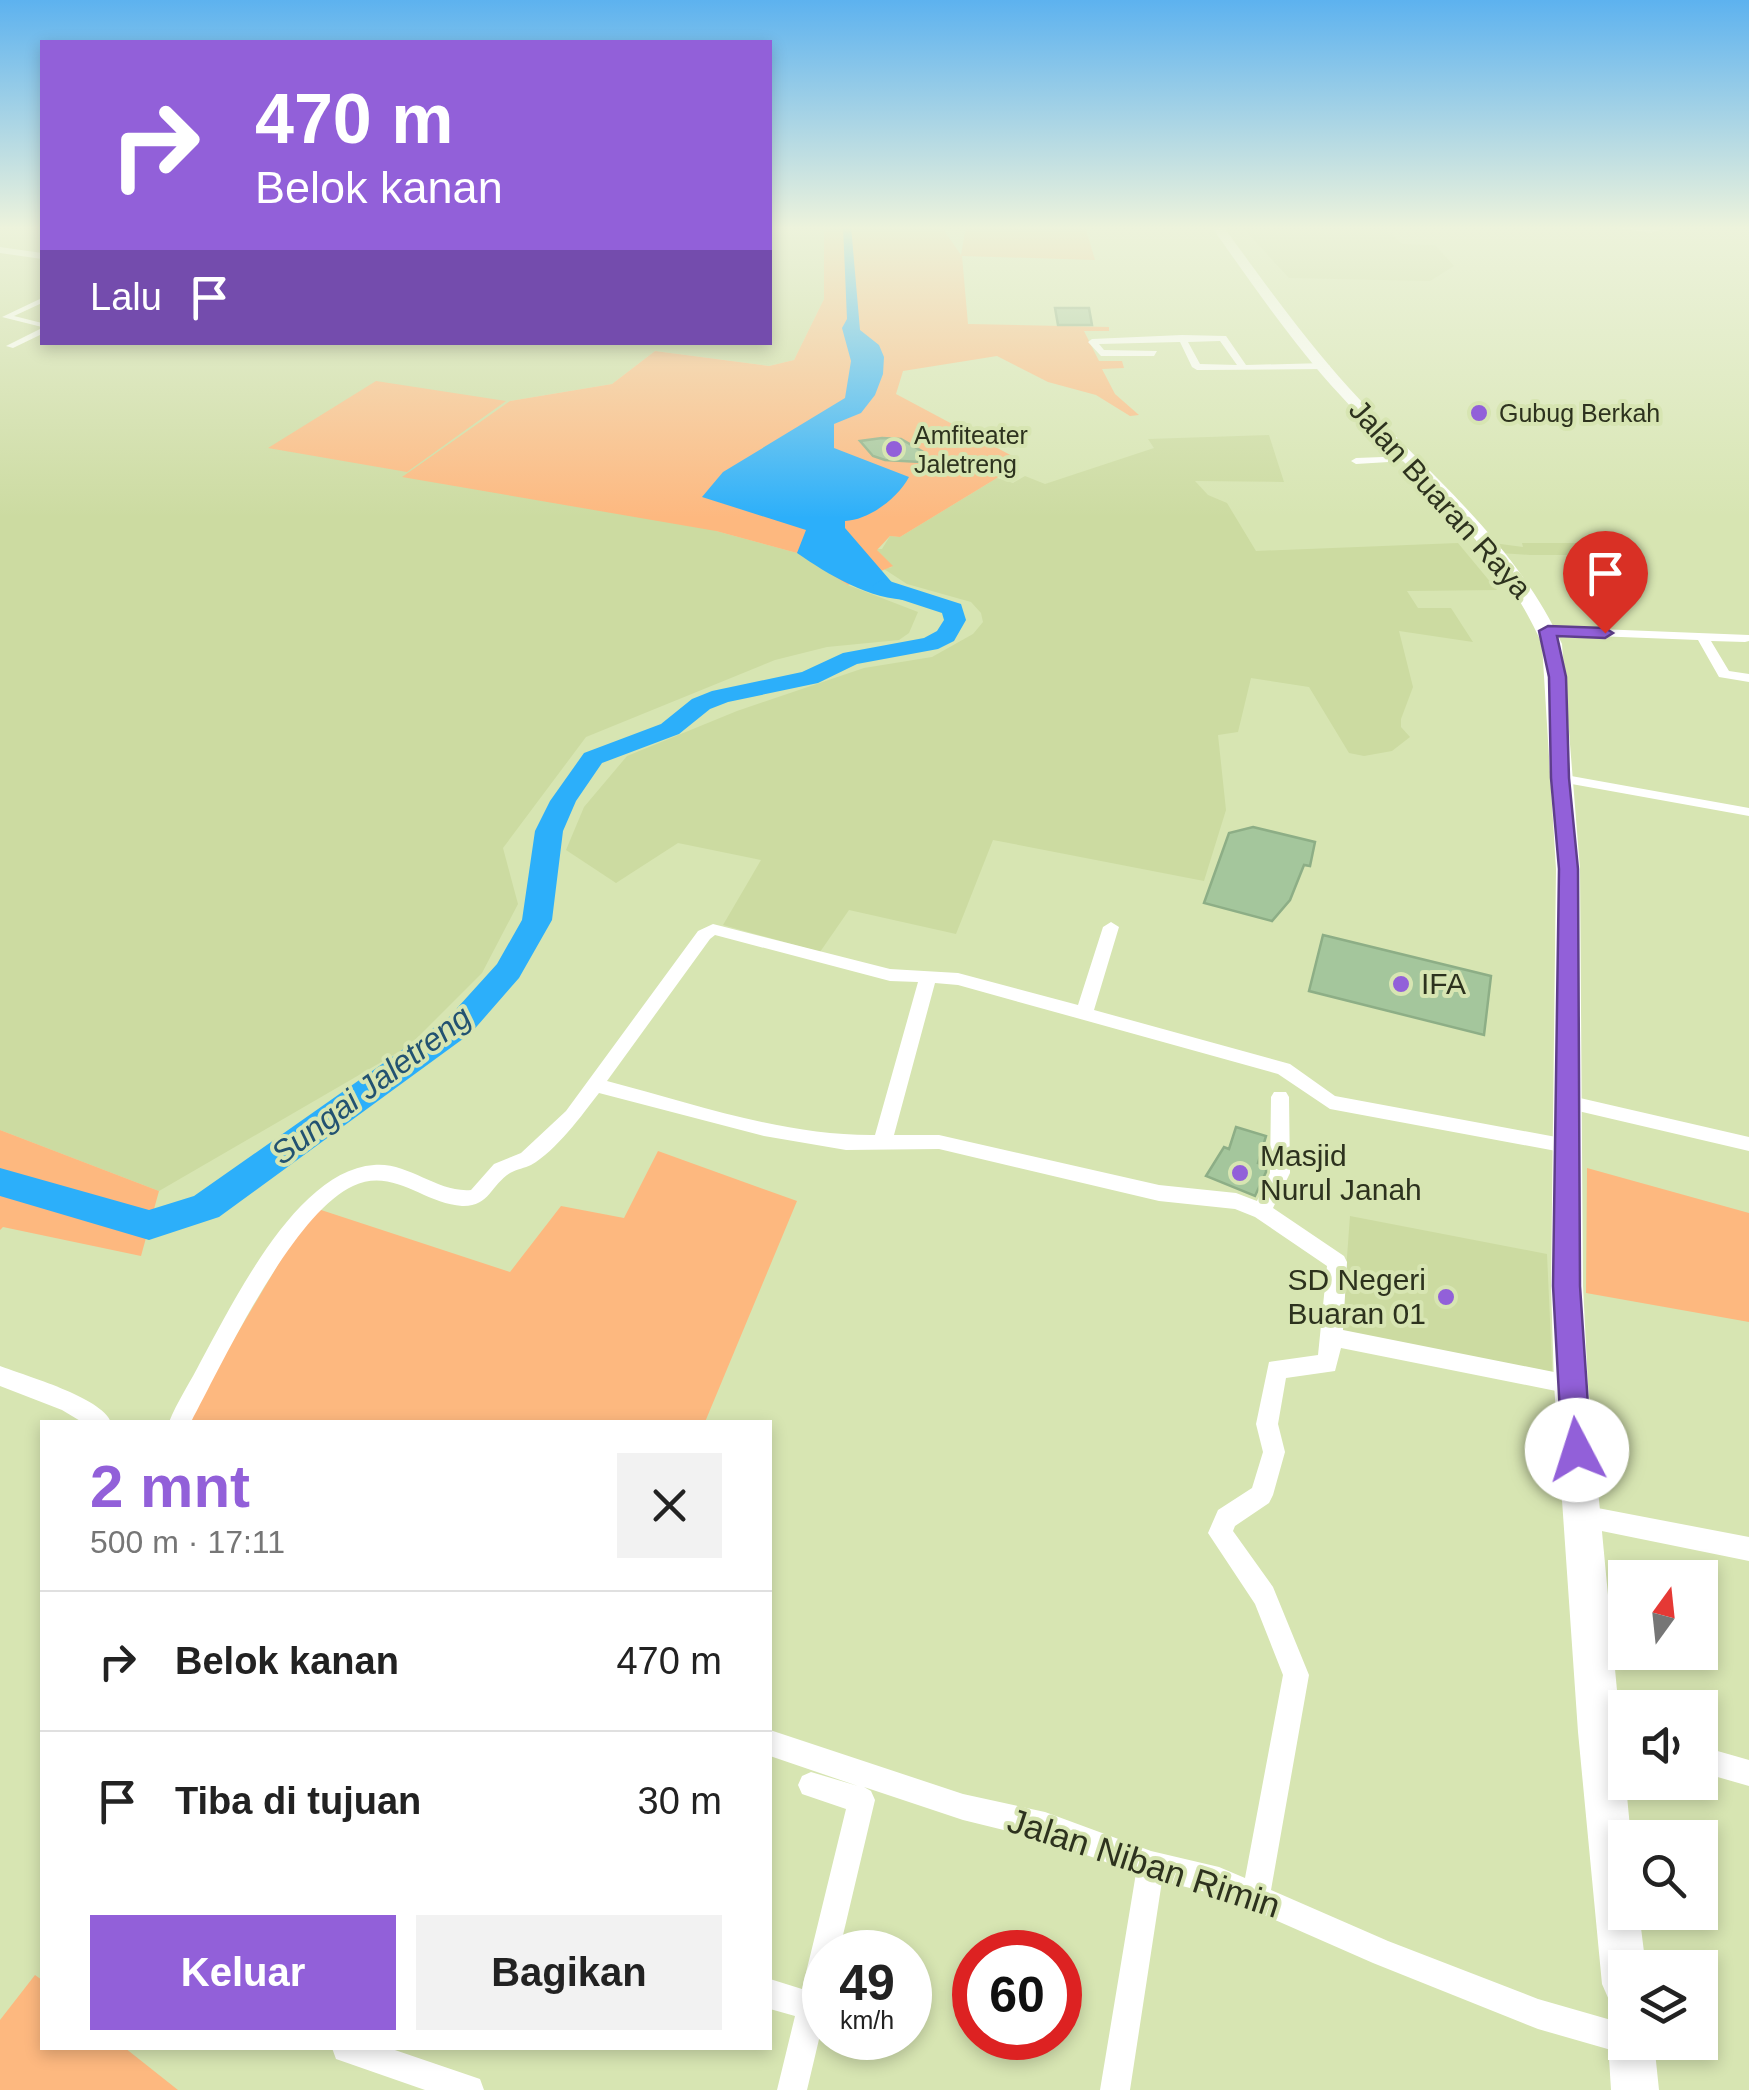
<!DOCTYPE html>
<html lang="id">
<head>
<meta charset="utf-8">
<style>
	body { margin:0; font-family:Arial,sans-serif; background:#f2f2f2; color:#222; height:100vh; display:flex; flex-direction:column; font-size:38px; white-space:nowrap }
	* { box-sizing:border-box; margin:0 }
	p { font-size:32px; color:#767676 }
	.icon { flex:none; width:55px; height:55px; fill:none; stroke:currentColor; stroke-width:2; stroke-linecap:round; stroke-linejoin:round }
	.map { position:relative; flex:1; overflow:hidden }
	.details { position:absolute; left:40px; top:1420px; width:732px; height:630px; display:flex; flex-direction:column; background:#fff; border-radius:0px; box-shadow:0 5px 15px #0003 }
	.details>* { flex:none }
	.top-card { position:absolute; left:40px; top:40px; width:732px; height:305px; border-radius:0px; box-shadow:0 5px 15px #0003; background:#9260d9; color:#fff; overflow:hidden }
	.needle { width:65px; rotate:15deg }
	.controls { position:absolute; left:1608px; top:1560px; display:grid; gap:20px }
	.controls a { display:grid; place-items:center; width:110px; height:110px; border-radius:0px; background:#fff; box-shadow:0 5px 15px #0003; font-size:50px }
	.speed { position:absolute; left:802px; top:1930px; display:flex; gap:20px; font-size:50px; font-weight:700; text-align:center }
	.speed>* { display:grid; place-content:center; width:130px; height:130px; border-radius:50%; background:#fff; box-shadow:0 5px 15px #0003; line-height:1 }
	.speed small { font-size:25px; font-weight:400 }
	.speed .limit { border:15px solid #d22; background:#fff; color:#111 }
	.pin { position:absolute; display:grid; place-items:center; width:85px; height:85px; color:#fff; margin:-102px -42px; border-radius:50% 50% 50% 0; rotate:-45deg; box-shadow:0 0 10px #0007 }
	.pin .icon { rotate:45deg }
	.me { position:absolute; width:110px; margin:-55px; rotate:355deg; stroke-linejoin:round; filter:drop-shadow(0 0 8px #0008) }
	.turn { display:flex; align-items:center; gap:35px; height:210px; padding:0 50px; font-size:45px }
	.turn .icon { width:130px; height:130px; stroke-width:2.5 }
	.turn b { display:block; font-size:70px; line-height:85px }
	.then { display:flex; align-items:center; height:95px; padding:0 50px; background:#0003; gap:20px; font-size:38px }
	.round { display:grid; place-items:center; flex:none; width:105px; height:105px; border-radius:0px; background:#f2f2f2 }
	.overview { display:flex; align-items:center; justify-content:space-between; height:170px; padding:0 50px }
	h1 { font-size:60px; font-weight:700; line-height:75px; color:#9260d9 }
	.cta { display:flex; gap:20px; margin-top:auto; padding:20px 50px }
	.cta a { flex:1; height:115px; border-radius:0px; background:#9260d9; color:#fff; font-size:40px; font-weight:700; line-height:115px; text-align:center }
	.cta a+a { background:#f2f2f2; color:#222 }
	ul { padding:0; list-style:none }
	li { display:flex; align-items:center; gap:30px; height:140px; padding:0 50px; border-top:2px solid #e0e0e0 }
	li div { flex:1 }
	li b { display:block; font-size:38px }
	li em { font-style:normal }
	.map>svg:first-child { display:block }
	.built { fill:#ccdba1 }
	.green { fill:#fdb87f }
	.water { fill:#2caffa }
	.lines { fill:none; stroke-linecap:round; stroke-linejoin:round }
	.river { fill:#2caffa; fill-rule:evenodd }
	.building { fill:#a4c69c; stroke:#8dae86; stroke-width:2.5 }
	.street { fill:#fff; fill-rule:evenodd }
	.secondary { fill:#fff; fill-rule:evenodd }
	.primary { fill:#fff; fill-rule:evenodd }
	.route { fill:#9260d9; stroke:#5f3e8d; stroke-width:2.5 }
	.poi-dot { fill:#9260d9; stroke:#d7e5b2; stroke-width:4 }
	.labels { text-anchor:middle; stroke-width:8; stroke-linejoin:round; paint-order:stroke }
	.far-poi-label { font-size:25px; fill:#2d321e; stroke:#d7e5b2; text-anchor:start }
	.street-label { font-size:30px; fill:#2d321e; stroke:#d7e5b2 }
	.poi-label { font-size:30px; fill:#2d321e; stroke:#d7e5b2; text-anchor:start }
	.water-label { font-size:32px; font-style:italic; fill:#225271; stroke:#d7e5b2 }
	.near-street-label { font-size:35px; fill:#2d321e; stroke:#d7e5b2 }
</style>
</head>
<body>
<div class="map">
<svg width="1749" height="2090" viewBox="0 0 1749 2090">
	<rect width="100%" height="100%" fill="#d7e5b2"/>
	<path class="built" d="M 0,226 L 42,226 L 42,342 L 770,342 L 770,226 L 824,228 L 824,299 L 794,360 L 769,366 L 655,351 L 612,384 L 510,401 L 716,531 L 797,553 L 848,585 L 918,612 L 909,633 L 899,640 L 827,647 L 775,660 L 586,737 L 503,848 L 518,904 L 482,973 L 409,1046 L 159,1191 L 0,1130 Z
		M 1241,226 L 1382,226 L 1402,244 L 1435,245 L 1454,266 L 1430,281 L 1289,278 Z
		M 1269,435 L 1284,482 L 1195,481 L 1208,495 L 1227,503 L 1256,551 L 1458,543 L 1497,590 L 1407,591 L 1418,608 L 1451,608 L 1473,642 L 1399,631 L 1413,687 L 1401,719 L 1401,727 L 1410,737 L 1392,751 L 1364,756 L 1349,753 L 1309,687 L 1251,678 L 1238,732 L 1218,735 L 1226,810 L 1204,881 L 993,840 L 956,934 L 849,910 L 820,952 L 723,925 L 761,860 L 678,843 L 616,883 L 566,850 L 584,807 L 627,756 L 737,711 L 864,668 L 932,657 L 973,634 L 983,622 L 981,613 L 971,602 L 907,584 L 884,569 L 892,567 L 876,549 L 882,549 L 890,536 L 900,537 L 997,478 L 1013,483 L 1025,476 L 1045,484 L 1154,448 L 1148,439 Z
		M 1493,543 L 1523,547 L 1522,543 L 1617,543 L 1635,548 L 1621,555 L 1530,555 L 1500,553 Z
		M 1350,1216 L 1547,1254 L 1553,1386 L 1341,1339 Z"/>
	<path class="green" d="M 776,226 L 941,226 L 961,255 L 966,226 L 1085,226 L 1095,260 L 962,256 L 968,324 L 1109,327 L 1109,331 L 1084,331 L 1099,361 L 1122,361 L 1124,368 L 1102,369 L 1115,394 L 1139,415 L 1130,416 L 1096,395 L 1048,382 L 997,356 L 903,371 L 896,394 L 1016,458 L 997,478 L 900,537 L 890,536 L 877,550 L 893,566 L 848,585 L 797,553 L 716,531 L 402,477 L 510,401 L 612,384 L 655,351 L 769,366 L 794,360 L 824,299 L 824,229 Z
		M 376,381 L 506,401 L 407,472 L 268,448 Z
		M 0,1130 L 159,1191 L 141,1256 L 3,1227 L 0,1230 Z
		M 658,1151 L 797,1201 L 705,1422 L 185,1422 L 312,1207 L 510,1272 L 561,1206 L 624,1218 Z
		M 1587,1168 L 1749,1213 L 1749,1322 L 1586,1293 Z
		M 35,1975 L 42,1980 L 42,2048 L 125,2048 L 178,2090 L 0,2090 L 0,2020 Z"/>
	<path class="water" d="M 843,226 L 851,226 L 860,330 L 879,345 L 884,357 L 883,374 L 875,395 L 861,413 L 834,424 L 834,448 L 909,477 C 898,498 869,520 845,521 L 845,528 L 895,586 L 929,598 C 883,608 833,578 797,553 L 806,530 L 702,497 L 723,472 L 845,398 L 851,361 L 842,328 L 847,319 Z"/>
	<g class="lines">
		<path class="river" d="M 883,579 L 961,604 L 966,620 L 954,641 L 938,649 L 857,664 L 818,683 L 728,702 L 710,709 L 679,734 L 602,763 L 576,801 L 563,831 L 552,920 L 519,978 L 471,1033 L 219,1217 L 149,1240 L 0,1196 L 0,1168 L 149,1210 L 194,1196 L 449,1017 L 497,964 L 522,920 L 535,831 L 550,801 L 584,753 L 661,724 L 692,699 L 712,691 L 802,672 L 843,653 L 924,638 L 937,631 L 944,620 L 942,613 L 875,591 L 872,586 Z"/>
	</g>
	<path class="building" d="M 1055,308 L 1089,308 L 1092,325 L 1058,325 Z
		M 882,438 L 901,439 L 925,453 L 920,462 L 885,460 L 873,456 L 860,441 Z
		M 1253,827 L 1315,842 L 1310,866 L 1304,865 L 1290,900 L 1272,921 L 1204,903 L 1229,833 Z
		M 1323,935 L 1491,976 L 1484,1035 L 1309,991 Z
		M 1236,1127 L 1266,1136 L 1258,1163 L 1266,1166 L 1266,1172 L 1255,1196 L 1206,1176 L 1224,1147 L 1229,1149 Z"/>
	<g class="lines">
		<path class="street" d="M 1603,226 L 1651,229 L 1672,226 L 1651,233 Z
			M 42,298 L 42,303 L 14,316 L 42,323 L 42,327 L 2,317 Z
			M 42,328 L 42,334 L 13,348 L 6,346 Z
			M 1182,335 L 1226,336 L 1246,365 L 1325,363 L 1330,366 L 1325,369 L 1197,370 L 1192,367 L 1180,342 L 1099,344 L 1104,350 L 1157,351 L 1154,356 L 1101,356 L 1088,342 L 1092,339 ZM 1220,341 L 1237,365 L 1200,364 L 1188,342 Z
			M 1409,456 L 1410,458 L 1405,461 L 1356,464 L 1351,461 L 1356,458 Z
			M 1548,627 L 1749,635 L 1749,641 L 1745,642 L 1711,641 L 1729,671 L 1749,674 L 1749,682 L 1719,677 L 1698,640 L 1544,634 L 1542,631 Z
			M 1560,774 L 1749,808 L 1749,816 L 1555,781 L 1555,775 Z
			M 1111,922 L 1119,927 L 1094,1010 L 1290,1064 L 1335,1096 L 1567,1139 L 1574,1141 L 1576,1146 L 1574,1151 L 1567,1153 L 1330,1109 L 1278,1074 L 958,985 L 935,983 L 894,1135 L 939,1135 L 1159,1185 L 1236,1193 L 1257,1201 L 1270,1173 L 1271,1097 L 1274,1092 L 1286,1092 L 1289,1097 L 1290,1173 L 1273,1208 L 1344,1256 L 1347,1262 L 1343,1330 L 1579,1377 L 1582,1384 L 1579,1391 L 1571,1394 L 1341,1348 L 1335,1371 L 1286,1378 L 1278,1424 L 1285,1452 L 1273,1495 L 1269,1503 L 1235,1526 L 1233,1531 L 1273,1587 L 1309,1675 L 1271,1890 L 1388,1941 L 1538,1999 L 1625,2024 L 1625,2042 L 1638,2042 L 1636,2050 L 1625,2054 L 1538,2029 L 1373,1963 L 1218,1895 L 1162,1881 L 1130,2090 L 1100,2090 L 1136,1873 L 1045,1840 L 963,1820 L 864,1787 L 871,1791 L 875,1800 L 839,1952 L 825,1952 L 825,2014 L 807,2090 L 777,2090 L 795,2016 L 770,2009 L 770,1979 L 802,1989 L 846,1809 L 802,1794 L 798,1785 L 802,1776 L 811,1772 L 858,1786 L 770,1756 L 770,1730 L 963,1794 L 1045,1812 L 1151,1851 L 1219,1867 L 1245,1878 L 1283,1675 L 1255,1604 L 1208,1533 L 1218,1510 L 1252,1488 L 1263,1452 L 1256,1424 L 1269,1362 L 1318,1355 L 1327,1266 L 1255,1217 L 1235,1209 L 1159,1201 L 939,1149 L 846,1150 L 764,1136 L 599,1093 C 582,1115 556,1151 531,1165 C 525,1168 517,1169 510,1173 C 491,1185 489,1207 462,1206 C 424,1204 393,1167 353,1186 C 292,1214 223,1362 191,1422 L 169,1422 C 177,1402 191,1381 201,1361 C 234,1301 297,1170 374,1165 C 409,1162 437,1193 471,1190 L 494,1164 L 521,1153 L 566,1111 L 698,931 L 713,924 L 890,969 L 958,973 L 1078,1005 L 1103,927 ZM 715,935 L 890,981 L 918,982 L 875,1135 C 785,1136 694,1104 607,1081 L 710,939 Z
			M 1567,1095 L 1749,1137 L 1749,1151 L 1561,1107 L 1558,1102 L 1561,1097 Z
			M 0,1366 C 26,1376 101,1397 111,1422 L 82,1422 L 62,1410 L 0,1386 Z
			M 1582,1505 L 1749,1537 L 1749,1561 L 1582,1527 L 1574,1524 L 1570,1516 L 1574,1508 Z
			M 1700,1746 L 1749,1760 L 1749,1786 L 1700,1772 Z
			M 332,2048 L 389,2048 L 480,2079 L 484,2090 L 425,2090 L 336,2059 Z"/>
		<path class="secondary" d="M 0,247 L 42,253 L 42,259 L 0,253 Z"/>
		<path class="primary" d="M 1211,226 L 1223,226 C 1263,281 1303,337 1349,388 C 1425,471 1514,540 1562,644 L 1580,869 L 1583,1286 L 1588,1384 L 1631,1838 L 1625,1838 L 1625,1912 L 1639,1912 L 1646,1968 L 1625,1968 L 1625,2007 L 1609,2000 L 1602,1984 L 1578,1732 L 1554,1384 L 1551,1286 L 1556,869 L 1542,644 C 1498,544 1413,476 1341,396 C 1293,344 1252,284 1211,226 Z
			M 1625,2021 L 1625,2042 L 1654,2042 L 1659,2090 L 1611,2090 L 1608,2042 L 1614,2025 Z"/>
	</g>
	<linearGradient id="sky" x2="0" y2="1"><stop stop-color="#5db2ef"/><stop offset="0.44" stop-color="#edf3dc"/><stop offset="1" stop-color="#edf3dc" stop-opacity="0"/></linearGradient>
	<rect width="1749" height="518" fill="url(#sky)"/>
	<path class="route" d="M 1548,626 L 1605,628 L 1613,633 L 1605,638 L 1557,636 L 1566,677 L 1569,778 L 1578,869 L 1580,1286 L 1591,1450 L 1587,1460 L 1577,1464 L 1566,1460 L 1562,1450 L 1553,1286 L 1559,869 L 1551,778 L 1549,677 L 1539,631 Z"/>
	<g class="poi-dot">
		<circle cx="1479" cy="413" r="10"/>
		<circle cx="894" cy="449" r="10"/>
		<circle cx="1401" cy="984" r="10"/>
		<circle cx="1240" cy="1173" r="10"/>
		<circle cx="1446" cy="1297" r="10"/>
	</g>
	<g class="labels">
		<g class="far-poi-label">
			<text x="1499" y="422">Gubug Berkah</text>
			<text x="914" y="444">Amfiteater<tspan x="914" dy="29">Jaletreng</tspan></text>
		</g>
		<g class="street-label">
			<text transform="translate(1440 499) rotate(48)" y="10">Jalan Buaran Raya</text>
		</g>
		<g class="poi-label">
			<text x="1421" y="994">IFA</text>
			<text x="1260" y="1166">Masjid<tspan x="1260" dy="34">Nurul Janah</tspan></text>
			<text x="1426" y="1290" text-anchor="end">SD Negeri<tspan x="1426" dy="34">Buaran 01</tspan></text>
		</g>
		<g class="water-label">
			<text transform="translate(371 1085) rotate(-37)" y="11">Sungai Jaletreng</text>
		</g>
		<g class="near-street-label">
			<text transform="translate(1144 1863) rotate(18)" y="12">Jalan Niban Rimin</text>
		</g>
	</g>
</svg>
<div class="controls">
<a><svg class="needle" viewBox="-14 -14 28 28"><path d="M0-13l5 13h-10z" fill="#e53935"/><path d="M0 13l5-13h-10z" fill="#767676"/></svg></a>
<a><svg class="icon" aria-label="sound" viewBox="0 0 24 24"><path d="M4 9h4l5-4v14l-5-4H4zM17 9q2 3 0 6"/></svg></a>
<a><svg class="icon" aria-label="search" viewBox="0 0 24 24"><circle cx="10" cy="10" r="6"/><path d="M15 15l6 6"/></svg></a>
<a><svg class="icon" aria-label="layers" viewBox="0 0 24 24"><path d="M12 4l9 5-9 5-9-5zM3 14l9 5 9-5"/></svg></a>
</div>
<div class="speed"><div>49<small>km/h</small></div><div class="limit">60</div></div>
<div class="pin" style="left:1605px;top:633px;background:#d93025"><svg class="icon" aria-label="arrive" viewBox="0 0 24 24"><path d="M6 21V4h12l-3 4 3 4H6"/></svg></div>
<svg class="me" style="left:1577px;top:1450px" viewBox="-20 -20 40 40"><circle r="19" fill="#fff"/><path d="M0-13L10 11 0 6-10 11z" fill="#9260d9"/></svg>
<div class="top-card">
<div class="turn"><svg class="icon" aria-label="right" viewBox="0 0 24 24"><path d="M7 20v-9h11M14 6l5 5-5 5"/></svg><div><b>470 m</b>Belok kanan</div></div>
<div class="then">Lalu<svg class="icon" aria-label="arrive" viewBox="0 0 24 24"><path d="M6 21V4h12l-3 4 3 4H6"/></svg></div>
</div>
<section class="details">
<div class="overview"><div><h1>2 mnt</h1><p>500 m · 17:11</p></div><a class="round"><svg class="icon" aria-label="close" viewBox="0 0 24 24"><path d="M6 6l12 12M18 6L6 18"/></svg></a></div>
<ul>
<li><svg class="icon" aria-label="right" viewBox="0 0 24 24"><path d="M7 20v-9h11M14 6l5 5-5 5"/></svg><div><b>Belok kanan</b></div><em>470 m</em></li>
<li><svg class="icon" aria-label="arrive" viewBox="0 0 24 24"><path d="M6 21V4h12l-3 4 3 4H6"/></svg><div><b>Tiba di tujuan</b></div><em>30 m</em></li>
</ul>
<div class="cta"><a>Keluar</a><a>Bagikan</a></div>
</section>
</div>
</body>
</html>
